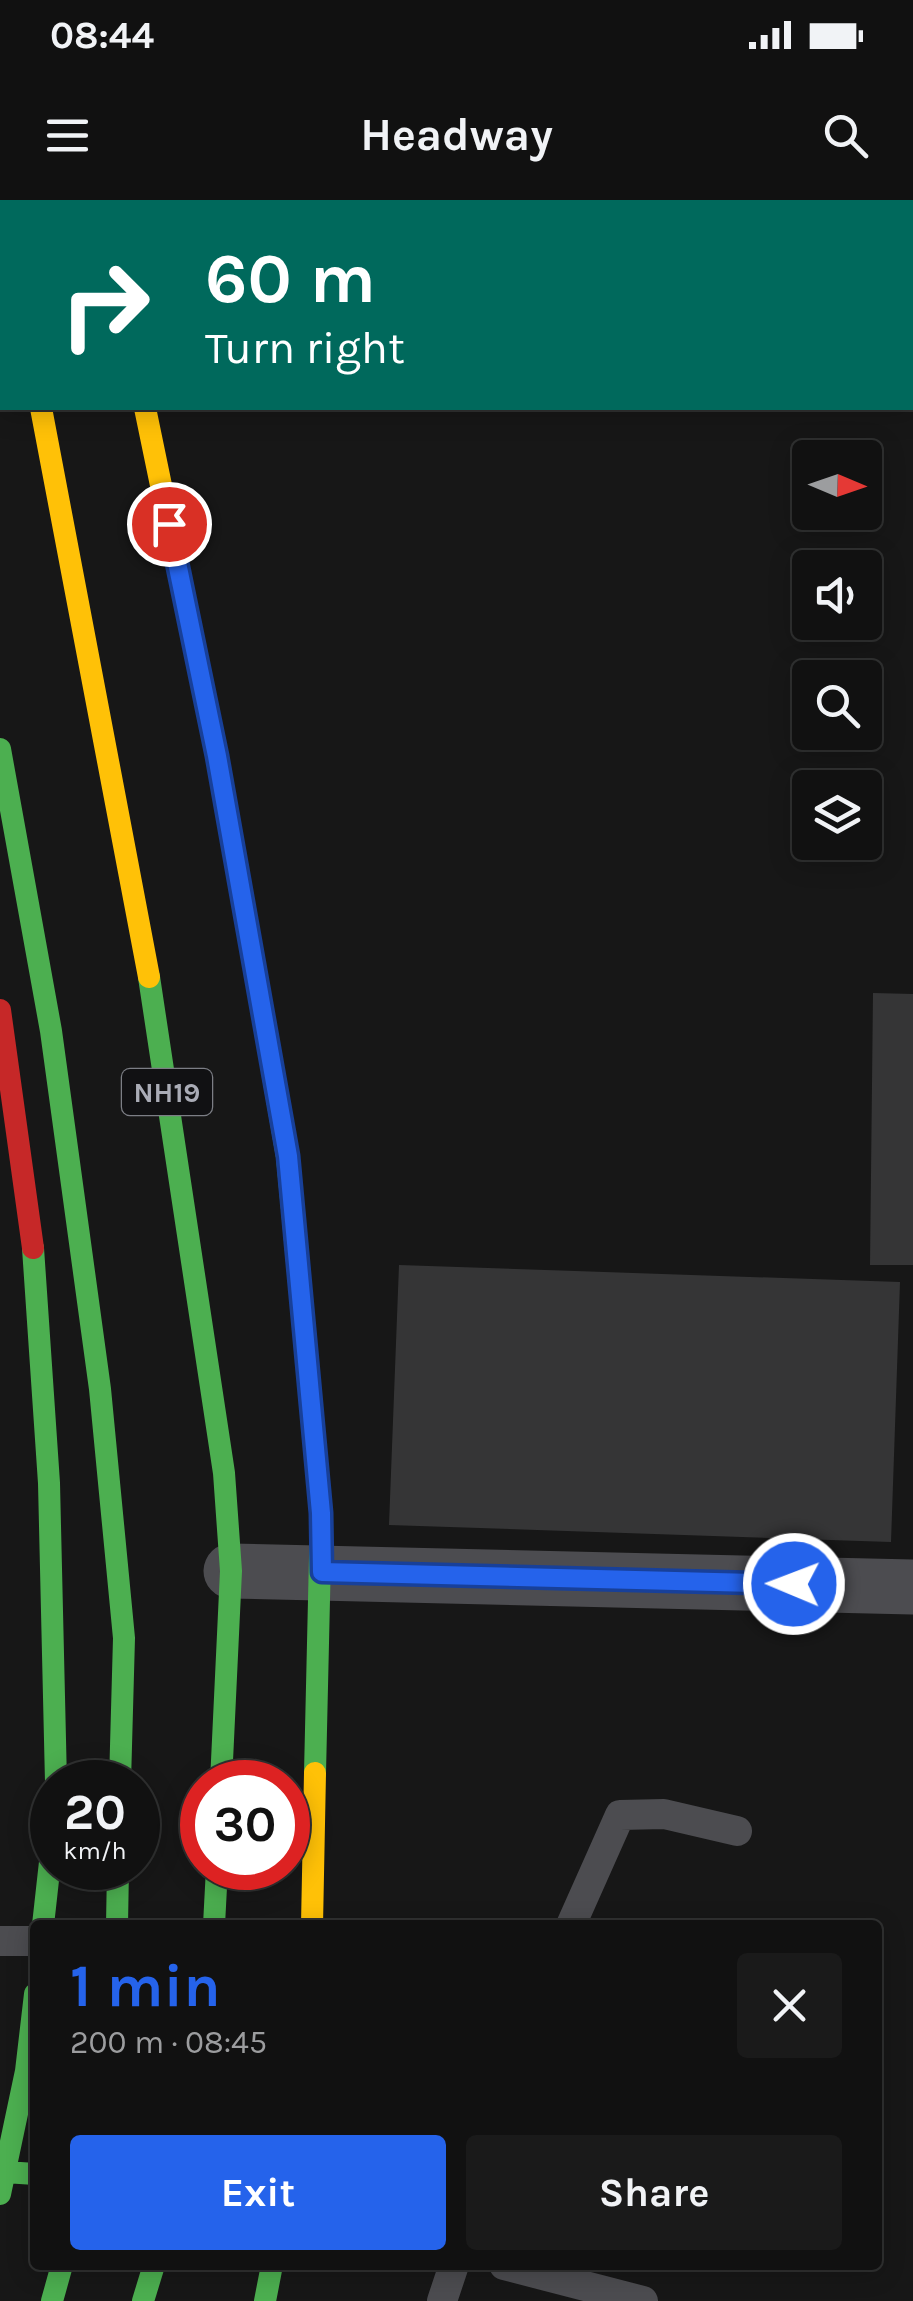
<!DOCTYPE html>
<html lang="en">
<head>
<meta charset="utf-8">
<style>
	body { margin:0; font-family:Karla,sans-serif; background:#1a1a1a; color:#f1f3f6; height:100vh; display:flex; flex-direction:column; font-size:38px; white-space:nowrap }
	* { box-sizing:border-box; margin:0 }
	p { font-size:32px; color:#9c9d9f }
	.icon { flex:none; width:55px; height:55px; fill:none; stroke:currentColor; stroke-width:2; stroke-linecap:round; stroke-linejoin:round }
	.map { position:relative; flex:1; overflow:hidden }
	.side { position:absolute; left:30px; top:1720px; width:852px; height:350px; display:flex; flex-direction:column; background:#111; border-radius:10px; box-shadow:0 5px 25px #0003,0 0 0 2px #303131 }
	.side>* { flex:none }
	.top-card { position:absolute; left:0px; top:0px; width:915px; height:210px; box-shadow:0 5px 25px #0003,0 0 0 2px #303131; background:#00695c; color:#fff; overflow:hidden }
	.needle { width:65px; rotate:92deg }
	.fabs { position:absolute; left:792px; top:240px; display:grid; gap:20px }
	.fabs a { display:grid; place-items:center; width:90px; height:90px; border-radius:10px; background:#111; box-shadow:0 5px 25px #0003,0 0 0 2px #303131; font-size:50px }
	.speed { position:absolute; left:30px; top:1560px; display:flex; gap:20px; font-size:50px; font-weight:700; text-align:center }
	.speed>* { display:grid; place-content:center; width:130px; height:130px; border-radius:50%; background:#111; box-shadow:0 5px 25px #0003,0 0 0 2px #303131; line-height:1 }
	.speed small { font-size:25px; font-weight:400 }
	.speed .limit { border:15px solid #d22; background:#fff; color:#111 }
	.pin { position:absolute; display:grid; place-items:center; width:85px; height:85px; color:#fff; margin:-42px; border:5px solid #fff; border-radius:50%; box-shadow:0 2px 10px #0007 }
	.me { position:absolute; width:110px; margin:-55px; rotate:271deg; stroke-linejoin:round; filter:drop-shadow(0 0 8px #0008) }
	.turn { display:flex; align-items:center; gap:35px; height:210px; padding:0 40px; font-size:45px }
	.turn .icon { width:130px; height:130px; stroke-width:2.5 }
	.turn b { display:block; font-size:70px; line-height:85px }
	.round { display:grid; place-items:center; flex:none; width:105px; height:105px; border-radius:10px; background:#1a1a1a }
	.overview { display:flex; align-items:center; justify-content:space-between; height:170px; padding:0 40px }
	h1 { font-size:60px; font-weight:700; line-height:75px; color:#2563eb }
	.cta { display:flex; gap:20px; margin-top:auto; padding:20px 40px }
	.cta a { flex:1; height:115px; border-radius:10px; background:#2563eb; color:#fff; font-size:40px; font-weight:700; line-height:115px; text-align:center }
	.cta a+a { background:#1a1a1a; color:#f1f3f6 }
	.status { display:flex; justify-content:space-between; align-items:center; height:70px; padding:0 50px; background:#111; direction:ltr }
	.status svg { height:28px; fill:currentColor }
	header { display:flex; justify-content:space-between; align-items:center; height:130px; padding:0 40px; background:#111; font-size:45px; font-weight:700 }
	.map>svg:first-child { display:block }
	.building { fill:#353536 }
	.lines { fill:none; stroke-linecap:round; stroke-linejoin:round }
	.lane { stroke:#4c4c50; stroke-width:30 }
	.street { stroke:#4c4c50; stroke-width:55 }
	.fast { stroke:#4caf50; stroke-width:22 }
	.slow { stroke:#ffc107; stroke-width:22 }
	.jam { stroke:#c62828; stroke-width:22 }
	.route-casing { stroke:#184099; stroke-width:25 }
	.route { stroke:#2563eb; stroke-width:18 }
	.labels { text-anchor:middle; stroke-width:10; stroke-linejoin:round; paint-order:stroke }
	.shield { fill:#111113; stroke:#7c7e85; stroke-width:2.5 }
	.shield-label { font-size:28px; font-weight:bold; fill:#aaacb6 }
</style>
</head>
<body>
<div class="status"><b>08:44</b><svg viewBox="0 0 49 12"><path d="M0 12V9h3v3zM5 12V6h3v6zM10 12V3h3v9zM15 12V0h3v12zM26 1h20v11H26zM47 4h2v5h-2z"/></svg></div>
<header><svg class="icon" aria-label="menu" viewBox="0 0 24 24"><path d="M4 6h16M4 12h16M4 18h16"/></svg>Headway<svg class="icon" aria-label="search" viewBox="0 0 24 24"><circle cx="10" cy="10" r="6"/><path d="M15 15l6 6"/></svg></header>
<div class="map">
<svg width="913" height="2101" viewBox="0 0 913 2101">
	<rect width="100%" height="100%" fill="#171717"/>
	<path class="building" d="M 873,793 L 913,794 L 913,1065 L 870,1065 Z
		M 399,1065 L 900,1082 L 891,1342 L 389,1325 Z"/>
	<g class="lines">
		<path class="lane" d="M 571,1725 L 620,1615 L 664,1614 L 737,1631
			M 0,1741 L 35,1741
			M 504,2065 L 643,2101
			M 442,2101 L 454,2065"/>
		<path class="street" d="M 231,1371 L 913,1387"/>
		<path class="fast" d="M 1,0 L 2,9
			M 107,0 L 107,2
			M 0,549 L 51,831 L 100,1189 L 124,1438 L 120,1582
			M 149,777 L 224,1273 L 231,1371 L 221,1582
			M 268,847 L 287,957 L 321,1313 L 315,1573
			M 33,1048 L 49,1283 L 56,1582
			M 43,1725 L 52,1644
			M 117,1725 L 118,1668
			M 214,1725 L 217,1668
			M 5,1972 L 35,1974
			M 0,1994 L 26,1871 L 35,1794
			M 52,2101 L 62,2065
			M 143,2101 L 154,2065
			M 265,2101 L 272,2065"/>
		<path class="slow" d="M 41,208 L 149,777
			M 145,208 L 217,556 L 268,847
			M 312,1725 L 315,1573"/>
		<path class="jam" d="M 0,810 L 33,1048"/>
	</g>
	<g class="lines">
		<g class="route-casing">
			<path id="route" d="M 169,324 L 217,556 L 288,956 L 321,1313 L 322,1372 L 794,1384"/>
		</g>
		<use href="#route" class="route"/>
	</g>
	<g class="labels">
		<rect class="shield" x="122" y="869" width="90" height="46" rx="8"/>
		<g class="shield-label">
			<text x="167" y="902">NH19</text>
		</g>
	</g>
</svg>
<div class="fabs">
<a><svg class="needle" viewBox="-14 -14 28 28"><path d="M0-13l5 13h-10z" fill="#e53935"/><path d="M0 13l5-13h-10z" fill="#9c9d9f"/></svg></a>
<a><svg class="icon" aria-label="sound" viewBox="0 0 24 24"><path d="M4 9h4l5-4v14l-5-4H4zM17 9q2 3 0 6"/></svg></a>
<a><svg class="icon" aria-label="search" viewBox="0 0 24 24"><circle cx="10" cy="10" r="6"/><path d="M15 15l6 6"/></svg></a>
<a><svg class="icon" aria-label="layers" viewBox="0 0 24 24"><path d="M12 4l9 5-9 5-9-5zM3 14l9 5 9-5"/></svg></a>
</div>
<div class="speed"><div>20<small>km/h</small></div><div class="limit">30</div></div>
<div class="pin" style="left:169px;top:324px;background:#d93025"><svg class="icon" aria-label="arrive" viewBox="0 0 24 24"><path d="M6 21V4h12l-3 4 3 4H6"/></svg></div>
<svg class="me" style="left:794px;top:1384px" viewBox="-20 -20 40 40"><circle r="17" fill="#2563eb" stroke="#fff" stroke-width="3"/><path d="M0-11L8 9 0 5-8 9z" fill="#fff"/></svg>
<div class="top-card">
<div class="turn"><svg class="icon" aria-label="right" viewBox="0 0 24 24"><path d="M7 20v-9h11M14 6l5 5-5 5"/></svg><div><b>60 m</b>Turn right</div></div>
</div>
<section class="side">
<div class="overview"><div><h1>1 min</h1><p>200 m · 08:45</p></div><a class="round"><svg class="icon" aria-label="close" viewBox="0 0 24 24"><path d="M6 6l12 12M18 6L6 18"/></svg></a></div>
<div class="cta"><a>Exit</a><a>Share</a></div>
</section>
</div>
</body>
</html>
